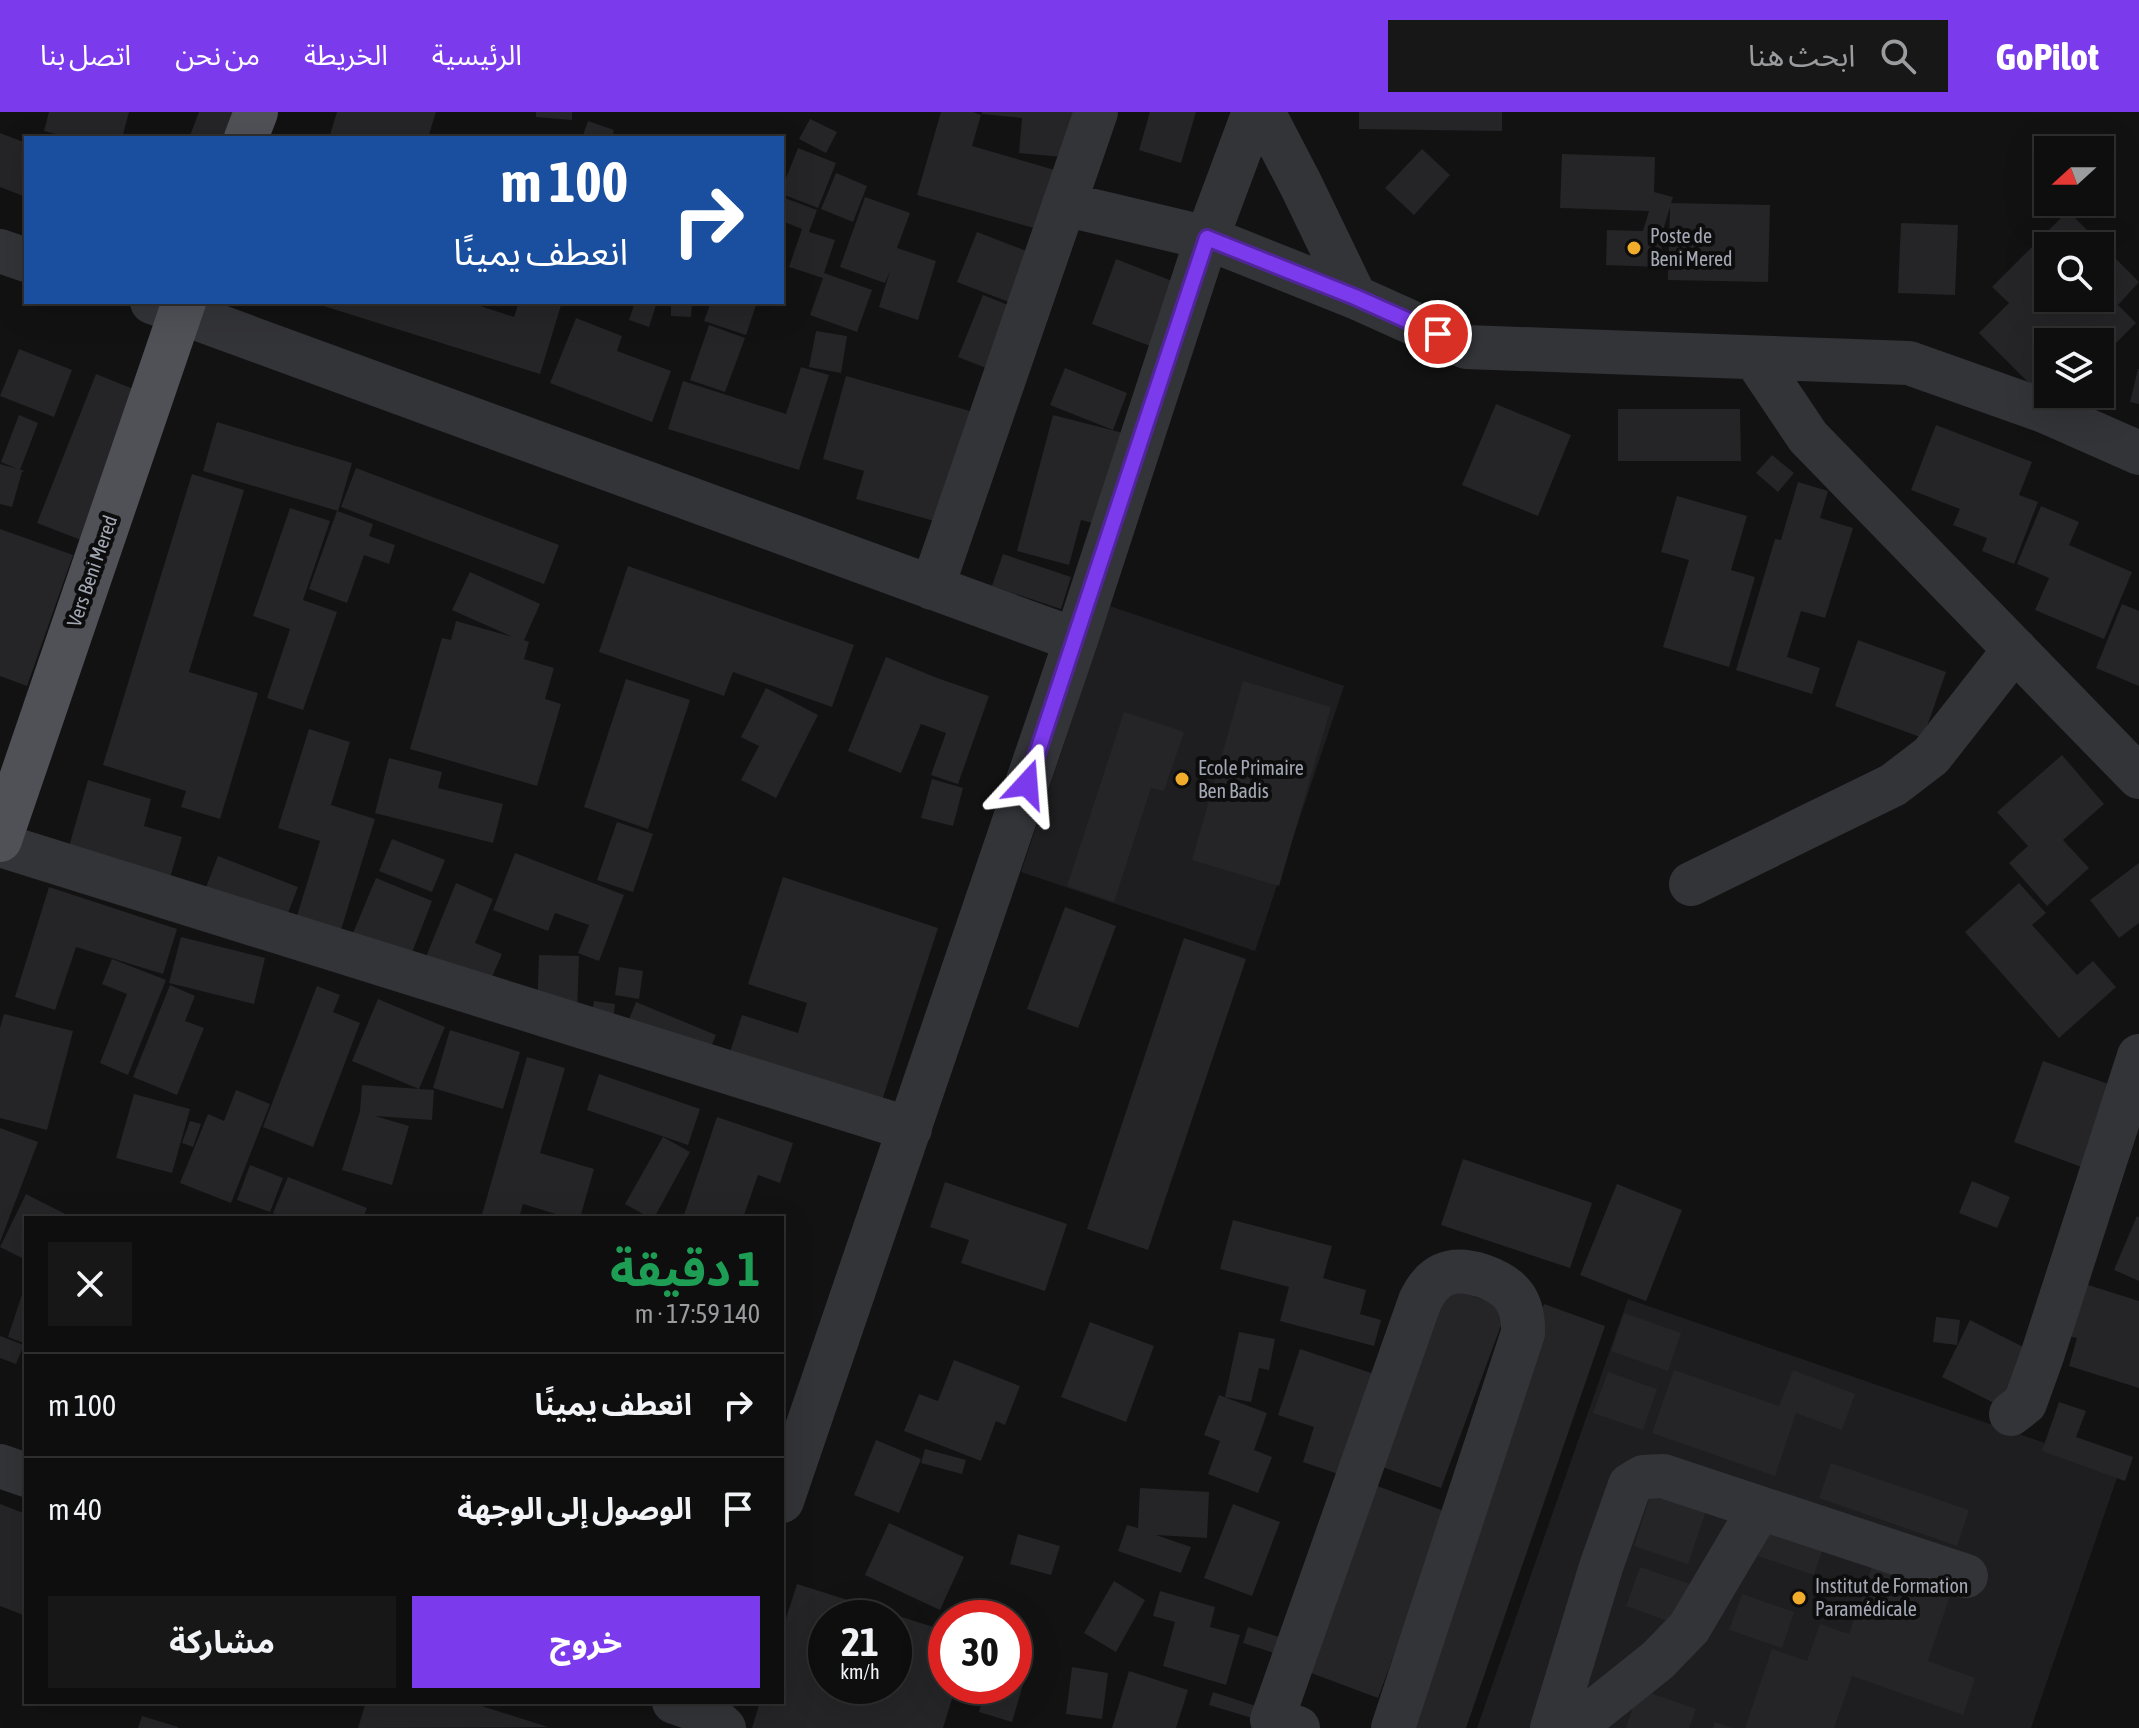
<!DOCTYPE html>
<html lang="ar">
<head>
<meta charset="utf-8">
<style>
	body { margin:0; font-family:"Asap Condensed","Noto Sans Arabic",sans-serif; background:#171717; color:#f1f3f6; direction:rtl; height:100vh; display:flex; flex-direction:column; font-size:30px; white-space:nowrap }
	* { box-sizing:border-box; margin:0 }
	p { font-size:26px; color:#9b9c9e }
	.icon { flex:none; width:44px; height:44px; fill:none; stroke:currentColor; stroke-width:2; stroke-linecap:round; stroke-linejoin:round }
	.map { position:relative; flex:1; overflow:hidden; direction:ltr }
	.sheet { position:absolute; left:24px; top:1104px; width:760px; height:488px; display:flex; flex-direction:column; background:#0e0e0e; border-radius:0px; box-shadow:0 8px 32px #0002,0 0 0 2px #2e2e2e; direction:rtl }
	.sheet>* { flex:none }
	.top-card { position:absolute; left:24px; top:24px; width:760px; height:168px; border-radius:0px; box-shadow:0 8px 32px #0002,0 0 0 2px #2e2e2e; direction:rtl; background:#1a4fa0; color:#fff; overflow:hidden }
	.needle { width:52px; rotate:249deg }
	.tools { position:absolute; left:2034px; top:24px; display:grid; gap:16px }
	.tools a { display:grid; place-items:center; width:80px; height:80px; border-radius:0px; background:#0e0e0e; box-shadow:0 8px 32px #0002,0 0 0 2px #2e2e2e; font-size:40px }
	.speed { position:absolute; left:808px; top:1488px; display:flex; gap:16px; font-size:40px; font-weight:700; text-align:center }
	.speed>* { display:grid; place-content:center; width:104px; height:104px; border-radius:50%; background:#0e0e0e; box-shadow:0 8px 32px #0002,0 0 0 2px #2e2e2e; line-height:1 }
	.speed small { font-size:20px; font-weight:400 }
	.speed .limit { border:12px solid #d22; background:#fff; color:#111 }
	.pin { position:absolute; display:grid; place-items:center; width:68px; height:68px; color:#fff; margin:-34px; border:4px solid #fff; border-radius:50%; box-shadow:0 2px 8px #0007 }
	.me { position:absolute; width:88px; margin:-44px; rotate:19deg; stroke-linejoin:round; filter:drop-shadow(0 0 6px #0008) }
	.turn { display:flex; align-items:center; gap:28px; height:168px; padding:0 24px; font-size:36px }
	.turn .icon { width:104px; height:104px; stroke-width:2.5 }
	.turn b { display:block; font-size:56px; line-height:68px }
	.round { display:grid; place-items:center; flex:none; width:84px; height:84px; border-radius:0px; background:#171717 }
	.head { display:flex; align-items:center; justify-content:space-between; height:136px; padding:0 24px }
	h1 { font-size:48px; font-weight:700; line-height:60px; color:#1e9e55 }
	.primary-button { display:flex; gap:16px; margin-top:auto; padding:16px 24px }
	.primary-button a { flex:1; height:92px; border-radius:0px; background:#7c3aed; color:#fff; font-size:32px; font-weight:700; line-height:92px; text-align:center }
	.primary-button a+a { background:#171717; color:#f1f3f6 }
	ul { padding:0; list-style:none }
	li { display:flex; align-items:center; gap:24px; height:104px; padding:0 24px; border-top:2px solid #2e2e2e }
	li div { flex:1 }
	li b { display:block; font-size:30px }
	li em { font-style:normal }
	header { display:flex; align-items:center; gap:48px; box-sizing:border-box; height:112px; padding:0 40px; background:#7c3aed; color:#fff }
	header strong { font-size:38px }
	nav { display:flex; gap:44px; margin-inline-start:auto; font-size:28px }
	.search { width:560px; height:72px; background:#171717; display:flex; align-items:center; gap:20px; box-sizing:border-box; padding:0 28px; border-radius:0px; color:#9b9c9e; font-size:30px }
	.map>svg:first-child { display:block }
	.built { fill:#1e1e20 }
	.building { fill:#252527; fill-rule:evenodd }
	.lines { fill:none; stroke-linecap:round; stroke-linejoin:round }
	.minor { stroke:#333438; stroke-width:44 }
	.major { stroke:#4f5157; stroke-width:44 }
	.route-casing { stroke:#51269a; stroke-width:20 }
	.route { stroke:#7c3aed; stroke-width:14 }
	.poi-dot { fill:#f1ac2c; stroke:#0d0d0e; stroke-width:3 }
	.labels { text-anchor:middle; stroke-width:8; stroke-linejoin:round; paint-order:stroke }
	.poi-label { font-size:20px; fill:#a3a8b4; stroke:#0d0d0e; text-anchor:start }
	.street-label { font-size:20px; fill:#a3a8b4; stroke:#0d0d0e }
</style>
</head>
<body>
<header>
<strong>GoPilot</strong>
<div class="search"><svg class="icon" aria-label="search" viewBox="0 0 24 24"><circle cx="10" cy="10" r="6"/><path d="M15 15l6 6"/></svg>ابحث هنا</div>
<nav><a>الرئيسية</a><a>الخريطة</a><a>من نحن</a><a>اتصل بنا</a></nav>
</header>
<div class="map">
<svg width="2139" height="1616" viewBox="0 0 2139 1616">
	<rect width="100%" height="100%" fill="#121213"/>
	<path class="built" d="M 1110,494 L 1344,574 L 1255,839 L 1021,760 Z
		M 1628,1187 L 2120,1357 L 2031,1616 L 1477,1616 Z"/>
	<path class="building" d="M 49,0 L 129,0 L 122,26 L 71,26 L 44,19 Z
		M 199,0 L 263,0 L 254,26 L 189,26 Z
		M 337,0 L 436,0 L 428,26 L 329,26 Z
		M 536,0 L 572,0 L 572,8 L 536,5 Z
		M 941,0 L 973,0 L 981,3 L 972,34 L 1065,61 L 1048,120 L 917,83 Z
		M 982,0 L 1089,0 L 1085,47 L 1019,41 L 1022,6 L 982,2 Z
		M 1150,0 L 1196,0 L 1181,51 L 1139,38 Z
		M 1359,0 L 1502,0 L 1502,19 L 1359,17 Z
		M 810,7 L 837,20 L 826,41 L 799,27 Z
		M 588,9 L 614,18 L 612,26 L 582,26 Z
		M 0,21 L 26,31 L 26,85 L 0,75 Z
		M 798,36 L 836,51 L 818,96 L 782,82 L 782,76 Z
		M 1422,37 L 1450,63 L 1414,103 L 1385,76 Z
		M 1562,42 L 1655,45 L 1654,80 L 1673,85 L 1671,91 L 1770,93 L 1768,170 L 1668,168 L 1670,95 L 1662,122 L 1661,155 L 1606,153 L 1607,118 L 1643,119 L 1649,99 L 1560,96 Z
		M 836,61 L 867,74 L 853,110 L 821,97 Z
		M 782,85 L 817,98 L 809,120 L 835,128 L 824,161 L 872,178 L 857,220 L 810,203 L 823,166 L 789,155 L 802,117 L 782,109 Z
		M 865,85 L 910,101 L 897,136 L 936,149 L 918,208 L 879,195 L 890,159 L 885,171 L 840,155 Z
		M 2068,99 L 2139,170 L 2118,193 L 2136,211 L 2100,247 L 2100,230 L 2048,230 L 2048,258 L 2032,274 L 1979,221 L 2009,191 L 1992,175 ZM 2048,134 L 2100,134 L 2100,186 L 2048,186 Z
		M 1901,111 L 1958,113 L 1955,183 L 1898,181 Z
		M 977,120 L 1047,147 L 1027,197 L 957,170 Z
		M 1116,147 L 1190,176 L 1166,240 L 1092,212 Z
		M 983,183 L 1028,201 L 1004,263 L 958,245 Z
		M 468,190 L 514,205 L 519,190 L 562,190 L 540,262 L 314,191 Z
		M 635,190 L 657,190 L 649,215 L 629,208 Z
		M 671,190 L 692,190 L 691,205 L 671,204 Z
		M 711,190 L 757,190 L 746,223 L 704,209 Z
		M 576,206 L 622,224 L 617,239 L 671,259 L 652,310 L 550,271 Z
		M 709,213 L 745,226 L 725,280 L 690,268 Z
		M 816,219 L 847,224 L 841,261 L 809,255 Z
		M 19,237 L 72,258 L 54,305 L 0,284 Z
		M 801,255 L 829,263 L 799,358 L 668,317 L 683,269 L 786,302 Z
		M 1065,256 L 1127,281 L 1113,318 L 1050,293 Z
		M 2138,257 L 2139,257 L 2139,292 L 2130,290 Z
		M 96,262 L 153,285 L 94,433 L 37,411 Z
		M 846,264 L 977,301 L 945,412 L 856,387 L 864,359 L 823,347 Z
		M 1496,292 L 1571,323 L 1538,404 L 1462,373 Z
		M 1618,297 L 1740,297 L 1741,349 L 1618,349 Z
		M 19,303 L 38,311 L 20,358 L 1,350 Z
		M 1053,303 L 1135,324 L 1111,416 L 1081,408 L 1069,453 L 1017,439 Z
		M 217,310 L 352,351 L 338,399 L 203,359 Z
		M 1936,313 L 2032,350 L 2019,383 L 2038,390 L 2014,452 L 1982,439 L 1987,426 L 1953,413 L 1960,397 L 1911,378 Z
		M 1772,343 L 1794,361 L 1778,380 L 1756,361 Z
		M 0,352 L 25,359 L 22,360 L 12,395 L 0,392 Z
		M 356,356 L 559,433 L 544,472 L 341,395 Z
		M 192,362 L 244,378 L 189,560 L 258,581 L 220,707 L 181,695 L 186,679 L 103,653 Z
		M 1798,370 L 1828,379 L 1820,406 L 1853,416 L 1825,506 L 1801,499 L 1787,545 L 1820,556 L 1812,582 L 1736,558 L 1775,427 L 1781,428 Z
		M 1677,384 L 1747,404 L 1731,458 L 1755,465 L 1729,555 L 1663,535 L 1689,448 L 1661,440 Z
		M 2041,394 L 2079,410 L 2069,433 L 2132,460 L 2104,527 L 2035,498 L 2049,466 L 2017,452 Z
		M 290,396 L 330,409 L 303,488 L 337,500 L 303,598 L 267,586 L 290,517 L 253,504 Z
		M 337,399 L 373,412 L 369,424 L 395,433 L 389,452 L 364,443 L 347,491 L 309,477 Z
		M 0,417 L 73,443 L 27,574 L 0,564 Z
		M 1003,442 L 1071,465 L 1061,497 L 992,474 Z
		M 628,454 L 854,533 L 832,595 L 733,560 L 724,584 L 599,540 Z
		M 470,460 L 540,492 L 524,528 L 529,530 L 524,547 L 554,556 L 545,587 L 561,592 L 537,674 L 410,637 L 442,526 L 451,528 L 456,509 L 513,525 L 452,498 Z
		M 2122,492 L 2139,499 L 2139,574 L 2096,556 Z
		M 1858,528 L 1946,560 L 1923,626 L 1835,594 Z
		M 886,545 L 937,566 L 989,584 L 958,672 L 931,663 L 946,621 L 921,612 L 901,661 L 848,639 Z
		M 626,567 L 690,588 L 648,717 L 584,695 Z
		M 1243,569 L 1331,595 L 1279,774 L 1192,748 Z
		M 766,576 L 818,603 L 776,686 L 741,668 L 759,634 L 741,625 Z
		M 1124,600 L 1184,620 L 1164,679 L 1151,676 L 1114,790 L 1067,774 Z
		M 309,617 L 350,630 L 331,693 L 375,707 L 337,831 L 293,817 L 320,729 L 278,716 Z
		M 2062,643 L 2104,692 L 2063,728 L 2089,756 L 2047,794 L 2009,751 L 2028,734 L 1997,700 Z
		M 389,646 L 442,660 L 438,676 L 503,692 L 493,731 L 375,701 Z
		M 932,667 L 963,676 L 953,714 L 921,706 Z
		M 88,668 L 151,687 L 144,714 L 182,725 L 169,769 L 68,738 Z
		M 617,710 L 653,722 L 633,780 L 597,768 Z
		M 392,727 L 445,748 L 432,780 L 379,759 Z
		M 515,741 L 624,783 L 599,849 L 578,841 L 589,813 L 555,801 L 548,819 L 493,798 Z
		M 218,744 L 298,775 L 283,814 L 203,783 Z
		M 2139,751 L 2139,811 L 2119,826 L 2090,788 Z
		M 783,765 L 938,816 L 875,1010 L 722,965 L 742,903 L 798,921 L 807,891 L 748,872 Z
		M 376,766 L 432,789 L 406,856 L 348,833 Z
		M 456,771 L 493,787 L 475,831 L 502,842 L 484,883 L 421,857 Z
		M 2019,771 L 2046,801 L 2032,813 L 2077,863 L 2093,849 L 2116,875 L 2059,926 L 1965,820 Z
		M 49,775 L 177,817 L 163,862 L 76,835 L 55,898 L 15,885 Z
		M 1065,795 L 1116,814 L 1078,916 L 1027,897 Z
		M 181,825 L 265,846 L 254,892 L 169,871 Z
		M 1184,826 L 1246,847 L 1148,1138 L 1087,1117 Z
		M 539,843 L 579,844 L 577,904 L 537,902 Z
		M 112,847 L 166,868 L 128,963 L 100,951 L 127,882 L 102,872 Z
		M 619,855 L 643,859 L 639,887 L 615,883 Z
		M 170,873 L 195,884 L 185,909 L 204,916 L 177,983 L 133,965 Z
		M 317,874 L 340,883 L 333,900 L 360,911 L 313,1035 L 263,1015 Z
		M 378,887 L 445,915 L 419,977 L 352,949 Z
		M 594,889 L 615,892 L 612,917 L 590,914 Z
		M 636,890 L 716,923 L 701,959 L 621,927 Z
		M 4,902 L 73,919 L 47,1018 L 0,1006 L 0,916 Z
		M 450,918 L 520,940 L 503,997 L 433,976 Z
		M 527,945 L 565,956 L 540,1041 L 594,1057 L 580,1106 L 569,1106 L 523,1092 L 519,1106 L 481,1106 Z
		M 2043,949 L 2117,975 L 2087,1057 L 2014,1030 Z
		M 599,962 L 700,997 L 688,1033 L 587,998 Z
		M 362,973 L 434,978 L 432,1008 L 375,1004 L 409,1014 L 392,1073 L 342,1058 L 360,999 Z
		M 236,978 L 270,992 L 231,1091 L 180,1071 L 208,1002 L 224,1009 Z
		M 134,982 L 190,997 L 172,1061 L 116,1046 Z
		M 717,1005 L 793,1031 L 780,1071 L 758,1063 L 743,1106 L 683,1106 Z
		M 190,1009 L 201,1012 L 193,1035 L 182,1031 Z
		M 0,1016 L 38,1030 L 0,1130 Z
		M 663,1025 L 690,1040 L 654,1106 L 650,1106 L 625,1092 Z
		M 1463,1047 L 1592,1091 L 1570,1156 L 1441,1113 Z
		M 250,1053 L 283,1066 L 270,1100 L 237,1088 Z
		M 288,1065 L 367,1096 L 363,1106 L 286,1106 L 273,1101 Z
		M 1972,1069 L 2010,1085 L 1997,1116 L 1959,1101 Z
		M 945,1070 L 1067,1112 L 1045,1179 L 961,1151 L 969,1128 L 930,1115 Z
		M 1617,1072 L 1682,1098 L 1646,1189 L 1580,1163 Z
		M 26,1082 L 73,1106 L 26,1106 L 26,1148 L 0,1135 Z
		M 2137,1104 L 2139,1105 L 2139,1169 L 2114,1158 Z
		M 1233,1108 L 1332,1134 L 1323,1166 L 1366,1178 L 1360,1202 L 1381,1208 L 1374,1234 L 1280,1209 L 1289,1175 L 1220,1157 Z
		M 2085,1172 L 2139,1189 L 2139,1276 L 2069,1254 L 2077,1226 L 2069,1224 Z
		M 25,1173 L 26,1226 L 24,1231 L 8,1225 Z
		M 1444,1173 L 1507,1197 L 1441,1376 L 1377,1353 Z
		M 1544,1192 L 1605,1214 L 1466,1616 L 1397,1616 Z
		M 1624,1201 L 1681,1221 L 1668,1259 L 1611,1239 Z
		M 1936,1205 L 1960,1208 L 1957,1233 L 1933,1230 Z
		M 1970,1208 L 2035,1241 L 2008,1298 L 1942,1265 Z
		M 1090,1210 L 1154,1234 L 1126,1310 L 1061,1285 Z
		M 1239,1220 L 1275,1227 L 1269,1258 L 1259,1256 L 1251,1290 L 1225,1285 Z
		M 0,1224 L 24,1233 L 16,1252 L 0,1246 Z
		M 1300,1237 L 1380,1264 L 1347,1365 L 1303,1350 L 1314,1315 L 1278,1303 Z
		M 954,1248 L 1020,1274 L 1005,1313 L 996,1309 L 981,1349 L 904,1319 L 919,1282 L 938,1289 Z
		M 1674,1258 L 1779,1294 L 1793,1258 L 1855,1282 L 1842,1318 L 1796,1301 L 1775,1364 L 1652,1321 Z
		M 1608,1260 L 1657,1277 L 1643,1318 L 1593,1301 Z
		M 1219,1283 L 1267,1301 L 1254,1338 L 1272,1345 L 1258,1381 L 1208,1362 L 1220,1329 L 1204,1323 Z
		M 2059,1290 L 2086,1299 L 2076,1325 L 2133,1345 L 2125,1369 L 2042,1339 Z
		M 876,1328 L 921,1347 L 899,1401 L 854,1383 Z
		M 925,1337 L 966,1348 L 962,1362 L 921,1351 Z
		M 1831,1351 L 1969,1398 L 1957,1434 L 1819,1386 Z
		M 1364,1369 L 1447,1400 L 1378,1586 L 1295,1555 Z
		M 1653,1375 L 1708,1393 L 1688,1452 L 1634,1434 Z
		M 1140,1376 L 1209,1380 L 1207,1426 L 1156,1423 L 1191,1435 L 1181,1461 L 1118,1439 L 1127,1413 L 1138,1416 Z
		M 0,1392 L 26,1402 L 26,1504 L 0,1494 Z
		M 1233,1392 L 1280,1410 L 1252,1484 L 1204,1466 Z
		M 1772,1403 L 1828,1422 L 1814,1463 L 1758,1444 Z
		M 889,1411 L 964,1445 L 940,1498 L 865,1463 Z
		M 1018,1422 L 1060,1434 L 1051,1463 L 1010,1452 Z
		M 1877,1439 L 1956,1466 L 1928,1549 L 1975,1566 L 1963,1603 L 1852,1564 L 1834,1616 L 1745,1616 L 1772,1537 L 1807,1549 L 1820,1512 L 1849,1522 Z
		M 1640,1455 L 1690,1472 L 1676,1512 L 1626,1494 Z
		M 1114,1469 L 1145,1488 L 1116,1540 L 1084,1521 Z
		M 797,1472 L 946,1519 L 946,1574 L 956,1574 L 943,1616 L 752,1616 L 760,1590 L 782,1590 L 782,1519 ZM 826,1506 L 894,1506 L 894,1574 L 826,1574 Z
		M 1160,1479 L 1215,1495 L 1210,1515 L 1240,1523 L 1226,1573 L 1163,1554 L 1175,1510 L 1153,1504 Z
		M 1742,1482 L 1794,1500 L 1782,1536 L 1729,1518 Z
		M 1248,1515 L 1279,1525 L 1274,1541 L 1243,1531 Z
		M 1014,1533 L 1033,1539 L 1012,1610 L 979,1600 L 986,1574 L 1014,1574 Z
		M 1072,1555 L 1108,1561 L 1102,1607 L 1066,1602 Z
		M 1129,1559 L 1188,1578 L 1176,1616 L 1112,1616 Z
		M 1639,1577 L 1696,1597 L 1689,1616 L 1626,1616 Z
		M 1213,1580 L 1256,1594 L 1252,1606 L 1209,1593 Z
		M 366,1590 L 469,1590 L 548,1615 L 358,1616 Z
		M 142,1604 L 178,1615 L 178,1616 L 138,1616 Z
		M 1715,1610 L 1732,1616 L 1713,1616 Z"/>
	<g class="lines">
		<path class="minor" d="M 1263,0 L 1301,73 L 1355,185 L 1466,235 L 1909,251 L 2044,299 L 2139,341
			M 1064,92 L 1207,126 L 1355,185
			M 0,139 L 26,148
			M 152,190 L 1076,528
			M 1755,246 L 1808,325 L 2139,665
			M 932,476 L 1096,0
			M 0,733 L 910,1017
			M 1691,772 L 1893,673 L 1931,644 L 2015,537
			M 2011,1302 L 2025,1291 L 2042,1244 L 2139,944
			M 0,1354 L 26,1363
			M 782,1389 L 1076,528 L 1207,126 L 1254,0
			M 674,1590 L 709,1602 L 724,1616
			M 1298,1616 L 1272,1608 L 1420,1189 C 1434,1160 1453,1154 1483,1164 C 1512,1174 1524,1190 1523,1221 L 1393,1616
			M 1552,1616 L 1601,1455 L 1630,1373 L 1643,1365 L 1663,1364 L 1966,1464
			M 1573,1616 L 1658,1548 L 1689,1516 L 1760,1396"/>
		<path class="major" d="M 246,26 L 256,0
			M 0,728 L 184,190"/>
	</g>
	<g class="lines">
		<g class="route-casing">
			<path id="route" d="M 1027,672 L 1207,126 L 1355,185 L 1438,222"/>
		</g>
		<use href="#route" class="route"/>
	</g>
	<g class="poi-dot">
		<circle cx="1634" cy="136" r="8"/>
		<circle cx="1182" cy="667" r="8"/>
		<circle cx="1799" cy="1486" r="8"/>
	</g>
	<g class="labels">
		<g class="poi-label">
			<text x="1650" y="131">Poste de<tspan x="1650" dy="23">Beni Mered</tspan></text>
			<text x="1198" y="663">Ecole Primaire<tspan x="1198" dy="23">Ben Badis</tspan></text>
			<text x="1815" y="1481">Institut de Formation<tspan x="1815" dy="23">Paramédicale</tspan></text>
		</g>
		<g class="street-label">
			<text transform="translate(92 459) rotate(-71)" y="7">Vers Beni Mered</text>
		</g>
	</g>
</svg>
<div class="tools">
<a><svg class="needle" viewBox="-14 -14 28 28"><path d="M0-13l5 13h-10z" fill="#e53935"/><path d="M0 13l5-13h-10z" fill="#9b9c9e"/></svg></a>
<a><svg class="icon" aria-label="search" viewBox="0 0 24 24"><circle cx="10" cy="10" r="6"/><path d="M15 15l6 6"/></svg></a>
<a><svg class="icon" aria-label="layers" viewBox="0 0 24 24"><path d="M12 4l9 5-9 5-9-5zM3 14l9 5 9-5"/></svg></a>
</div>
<div class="speed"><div>21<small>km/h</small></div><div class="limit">30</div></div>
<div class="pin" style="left:1438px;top:222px;background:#d93025"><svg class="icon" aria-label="arrive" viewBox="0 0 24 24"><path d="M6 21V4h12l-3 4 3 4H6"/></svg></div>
<svg class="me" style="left:1027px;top:672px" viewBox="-20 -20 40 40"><path d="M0-17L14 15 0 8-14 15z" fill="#7c3aed" stroke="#fff" stroke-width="4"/></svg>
<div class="top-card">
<div class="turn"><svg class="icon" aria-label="right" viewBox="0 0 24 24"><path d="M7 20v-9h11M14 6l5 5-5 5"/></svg><div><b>100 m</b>انعطف يمينًا</div></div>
</div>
<section class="sheet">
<div class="head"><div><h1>1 دقيقة</h1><p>140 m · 17:59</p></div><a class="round"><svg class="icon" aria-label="close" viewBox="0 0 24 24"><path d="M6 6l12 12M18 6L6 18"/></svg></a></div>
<ul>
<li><svg class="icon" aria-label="right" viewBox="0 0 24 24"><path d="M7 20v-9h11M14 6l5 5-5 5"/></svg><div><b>انعطف يمينًا</b></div><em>100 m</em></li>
<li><svg class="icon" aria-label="arrive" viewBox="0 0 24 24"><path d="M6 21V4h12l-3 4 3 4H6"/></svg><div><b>الوصول إلى الوجهة</b></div><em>40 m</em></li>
</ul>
<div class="primary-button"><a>خروج</a><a>مشاركة</a></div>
</section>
</div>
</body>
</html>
